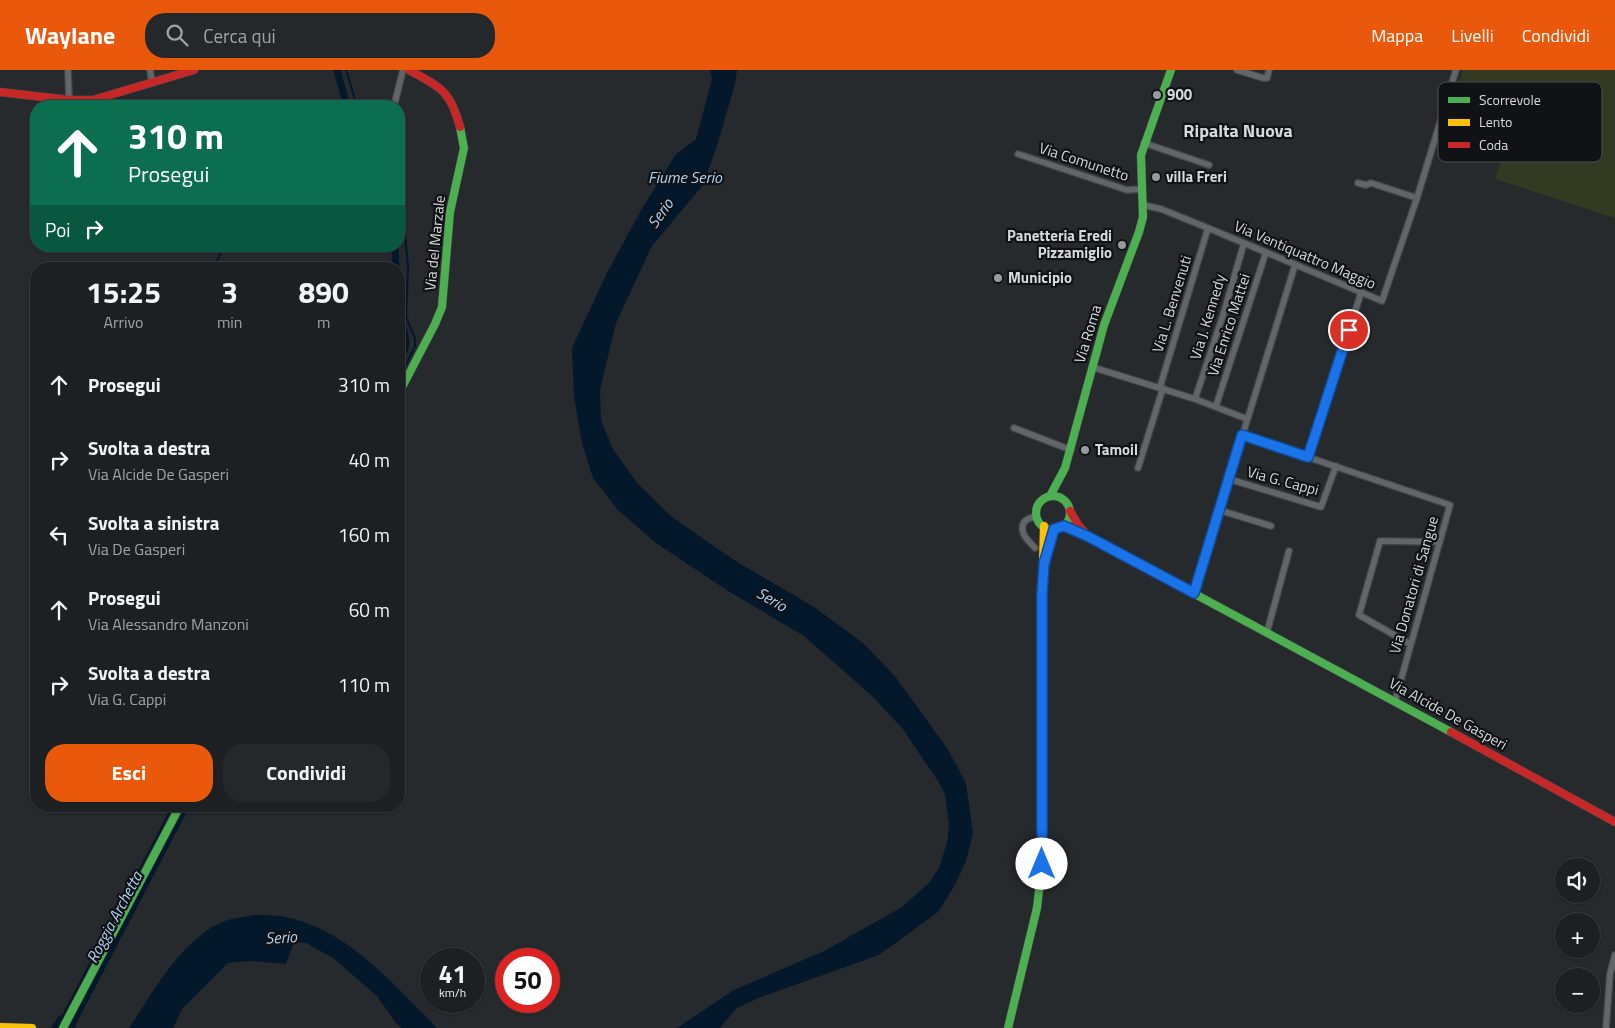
<!DOCTYPE html>
<html lang="it">
<head>
<meta charset="utf-8">
<style>
	body { margin:0; font-family:"Titillium Web",sans-serif; background:#25282a; color:#f1f3f6; height:100vh; display:flex; flex-direction:column; font-size:19px; white-space:nowrap }
	* { box-sizing:border-box; margin:0 }
	p { font-size:16px; color:#a0a3a5 }
	.icon { flex:none; width:28px; height:28px; fill:none; stroke:currentColor; stroke-width:2; stroke-linecap:round; stroke-linejoin:round }
	.map { position:relative; flex:1; overflow:hidden }
	.sheet { position:absolute; left:30px; top:192px; width:375px; height:550px; display:flex; flex-direction:column; background:#1d2022; border-radius:20px; box-shadow:0 1px 4px #0004,0 0 0 1px #3b3e40 }
	.sheet>* { flex:none }
	.hud { position:absolute; left:30px; top:30px; width:375px; height:152px; border-radius:20px; box-shadow:0 1px 4px #0004,0 0 0 1px #3b3e40; background:#0b6e4f; color:#fff; overflow:hidden }
	.tools { position:absolute; left:1555px; top:788px; display:grid; gap:10px }
	.tools a { display:grid; place-items:center; width:45px; height:45px; border-radius:50%; background:#1d2022; box-shadow:0 1px 4px #0004,0 0 0 1px #3b3e40; font-size:25px }
	.speed { position:absolute; left:420px; top:878px; display:flex; gap:10px; font-size:25px; font-weight:700; text-align:center }
	.speed>* { display:grid; place-content:center; width:65px; height:65px; border-radius:50%; background:#1d2022; box-shadow:0 1px 4px #0004,0 0 0 1px #3b3e40; line-height:1 }
	.speed small { font-size:12px; font-weight:400 }
	.speed .limit { border:8px solid #d22; background:#fff; color:#111 }
	.pin { position:absolute; display:grid; place-items:center; width:42px; height:42px; color:#fff; margin:-21px; border:2px solid #fff; border-radius:50%; box-shadow:0 1px 5px #0007 }
	.me { position:absolute; width:55px; margin:-28px; rotate:0deg; stroke-linejoin:round; filter:drop-shadow(0 0 4px #0008) }
	.turn { display:flex; align-items:center; gap:18px; height:105px; padding:0 15px; font-size:22px }
	.turn .icon { width:65px; height:65px; stroke-width:2.5 }
	.turn b { display:block; font-size:35px; line-height:42px }
	.then { display:flex; align-items:center; height:48px; padding:0 15px; background:#0003; gap:10px; font-size:19px }
	.eta { display:flex; justify-content:space-evenly; align-items:center; height:85px; text-align:center }
	.eta b { font-size:30px; font-weight:700; line-height:35px }
	.cta { display:flex; gap:10px; margin-top:auto; padding:10px 15px }
	.cta a { flex:1; height:58px; border-radius:20px; background:#ea580c; color:#fff; font-size:20px; font-weight:700; line-height:58px; text-align:center }
	.cta a+a { background:#25282a; color:#f1f3f6 }
	ul { padding:0; list-style:none }
	li { display:flex; align-items:center; gap:15px; height:75px; padding:0 15px }
	li div { flex:1 }
	li b { display:block; font-size:19px }
	li em { font-style:normal }
	header { display:flex; align-items:center; gap:30px; box-sizing:border-box; height:70px; padding:0 25px; background:#ea580c; color:#fff }
	header strong { font-size:24px }
	nav { display:flex; gap:28px; margin-inline-start:auto; font-size:18px }
	.search { width:350px; height:45px; background:#25282a; display:flex; align-items:center; gap:12px; box-sizing:border-box; padding:0 18px; border-radius:20px; color:#a0a3a5; font-size:19px }
	.map>svg:first-child { display:block }
	.green { fill:#343a21 }
	.water { fill:#04182c }
	.lines { fill:none; stroke-linecap:round; stroke-linejoin:round }
	.stream { stroke:#04182c; stroke-width:2 }
	.canal { stroke:#04182c; stroke-width:7 }
	.street-casing { stroke:#444749; stroke-width:8 }
	.fast-casing { stroke:#444749; stroke-width:9 }
	.slow-casing { stroke:#444749; stroke-width:9 }
	.jam-casing { stroke:#444749; stroke-width:9 }
	.street { stroke:#636668; stroke-width:5.5 }
	.fast { stroke:#4caf50; stroke-width:8 }
	.slow { stroke:#ffc107; stroke-width:8 }
	.jam { stroke:#c62828; stroke-width:8 }
	.route-casing { stroke:#114b97; stroke-width:12 }
	.route { stroke:#1a73e8; stroke-width:9 }
	.poi-dot { fill:#999c9f; stroke:#101215; stroke-width:2 }
	.labels { text-anchor:middle; stroke-width:4.5; stroke-linejoin:round; paint-order:stroke }
	.poi-label { font-size:15px; font-weight:bold; fill:#d7dadd; stroke:#101215; text-anchor:start }
	.street-label { font-size:15px; fill:#d7dadd; stroke:#101215 }
	.water-label { font-size:16px; font-style:italic; fill:#b1d2f3; stroke:#101215 }
	.quarter-label { font-size:18px; font-weight:bold; fill:#d7dadd; stroke:#101215 }
	.key { fill:#101215; stroke:#4c4e51; stroke-width:1 }
	.key-label { font-size:14px; fill:#d7dadd }
</style>
</head>
<body>
<header>
<strong>Waylane</strong>
<div class="search"><svg class="icon" aria-label="search" viewBox="0 0 24 24"><circle cx="10" cy="10" r="6"/><path d="M15 15l6 6"/></svg>Cerca qui</div>
<nav><a>Mappa</a><a>Livelli</a><a>Condividi</a></nav>
</header>
<div class="map">
<svg width="1615" height="958" viewBox="0 0 1615 958">
	<rect width="100%" height="100%" fill="#272a2d"/>
	<path class="green" d="M 1463,0 L 1615,0 L 1615,148 L 1495,109 L 1501,91 L 1440,72 Z"/>
	<path class="water" d="M 710,0 L 737,0 L 735,14 L 717,76 L 703,115 L 652,176 L 616,253 L 600,320 L 601,350 L 613,379 L 638,414 L 672,447 L 734,490 L 814,537 L 863,573 L 894,605 L 947,678 L 966,713 L 973,763 L 966,791 L 955,815 L 938,842 L 879,885 L 761,927 L 737,938 L 720,958 L 677,958 L 734,920 L 824,881 L 902,837 L 929,813 L 939,798 L 947,773 L 949,754 L 945,724 L 938,711 L 902,658 L 872,626 L 804,566 L 728,521 L 656,473 L 618,440 L 593,408 L 582,373 L 574,327 L 572,278 L 607,203 L 640,142 L 676,84 L 696,69 L 712,9 Z
		M 254,845 C 263,845 273,845 281,846 C 347,858 392,913 437,958 L 402,958 L 396,953 L 377,926 L 333,888 L 306,873 L 294,872 L 286,894 L 250,891 L 228,893 L 182,939 L 173,958 L 129,958 C 153,922 180,872 220,853 C 230,848 244,847 254,845 Z"/>
	<g class="lines">
		<path class="stream" d="M 346,0 L 357,36
			M 399,99 L 408,197 L 406,247 L 415,268 L 415,276 L 399,309
			M 214,199 L 223,176
			M 61,949 L 173,736"/>
		<path class="canal" d="M 337,0 L 347,36
			M 395,176 L 396,199
			M 399,233 L 406,272 L 405,279 L 399,291
			M 55,958 L 61,949
			M 70,958 L 186,736"/>
		<g class="street-casing">
			<path id="street" d="M 68,0 L 69,30
				M 150,0 L 152,12
				M 1237,0 L 1263,8 L 1267,8 L 1269,0
				M 394,36 L 403,0
				M 1144,73 L 1209,95
				M 1018,84 L 1127,120 L 1142,119
				M 1358,113 L 1366,115 L 1371,113 L 1417,128
				M 1143,135 L 1161,139 L 1208,158 L 1382,231 L 1417,128 L 1456,0
				M 1092,297 L 1195,329 L 1247,349
				M 1160,317 L 1208,158
				M 1195,329 L 1224,242 L 1244,173
				M 1216,336 L 1266,182
				M 1014,358 L 1071,380
				M 1242,365 L 1450,435 L 1395,631
				M 1308,387 L 1361,223
				M 1138,398 L 1163,318
				M 1229,409 L 1321,437 L 1336,396
				M 1219,440 L 1271,456
				M 1035,478 C 1031,473 1024,468 1023,462 C 1020,451 1029,447 1037,447
				M 1194,523 L 1295,195
				M 1267,562 L 1289,481
				M 1410,574 L 1359,545 L 1380,471 L 1440,472
				M 1606,958 L 1610,904 L 1615,885"/>
		</g>
		<g class="fast-casing">
			<path id="fast" d="M 399,323 L 435,254 L 442,237 L 450,142 L 464,78 L 460,57
				M 1050,426 L 1065,398 L 1104,255 L 1139,162 L 1143,147 L 1141,85 L 1171,0
				M1036 443a17 17 0 1 1 34 0a17 17 0 1 1-34 0Z
				M 1064,456 L 1089,467 L 1451,662
				M 1047,485 L 1054,459
				M 63,958 L 180,736
				M 1008,958 L 1037,838 L 1042,794 L 1042,707"/>
		</g>
		<g class="slow-casing">
			<path id="slow" d="M 1042,707 L 1041,565 L 1044,456
				M 0,957 L 32,958"/>
		</g>
		<g class="jam-casing">
			<path id="jam" d="M 409,0 C 441,18 450,20 460,57
				M 0,22 L 69,30 L 93,30 L 194,0
				M 1070,441 L 1078,455 L 1086,464
				M 1451,662 L 1615,752"/>
		</g>
		<use href="#street" class="street"/>
		<use href="#fast" class="fast"/>
		<use href="#slow" class="slow"/>
		<use href="#jam" class="jam"/>
	</g>
	<g class="lines">
		<g class="route-casing">
			<path id="route" d="M 1042,794 L 1042,524 L 1044,494 L 1054,459 L 1064,456 L 1089,467 L 1194,523 L 1242,365 L 1308,387 L 1349,260"/>
		</g>
		<use href="#route" class="route"/>
	</g>
	<g class="poi-dot">
		<circle cx="1157" cy="25" r="5"/>
		<circle cx="1156" cy="107" r="5"/>
		<circle cx="1122" cy="175" r="5"/>
		<circle cx="998" cy="208" r="5"/>
		<circle cx="1085" cy="380" r="5"/>
	</g>
	<g class="labels">
		<g class="poi-label">
			<text x="1167" y="30">900</text>
			<text x="1166" y="112">villa Freri</text>
			<text x="1112" y="171" text-anchor="end">Panetteria Eredi<tspan x="1112" dy="17">Pizzamiglio</tspan></text>
			<text x="1008" y="213">Municipio</text>
			<text x="1095" y="385">Tamoil</text>
		</g>
		<g class="street-label">
			<text transform="translate(1084 92) rotate(18)" y="5">Via Comunetto</text>
			<text transform="translate(435 173) rotate(-84)" y="5">Via del Marzale</text>
			<text transform="translate(1305 185) rotate(23)" y="5">Via Ventiquattro Maggio</text>
			<text transform="translate(1172 234) rotate(-73)" y="5">Via L. Benvenuti</text>
			<text transform="translate(1208 247) rotate(-73)" y="5">Via J. Kennedy</text>
			<text transform="translate(1229 255) rotate(-72)" y="5">Via Enrico Mattei</text>
			<text transform="translate(1088 264) rotate(-73)" y="5">Via Roma</text>
			<text transform="translate(1283 411) rotate(15)" y="5">Via G. Cappi</text>
			<text transform="translate(1414 515) rotate(-74)" y="5">Via Donatori di Sangue</text>
			<text transform="translate(1448 644) rotate(29)" y="5">Via Alcide De Gasperi</text>
		</g>
		<g class="water-label">
			<text x="685" y="113">Fiume Serio</text>
			<text transform="translate(660 143) rotate(-55)" y="6">Serio</text>
			<text transform="translate(772 529) rotate(30)" y="6">Serio</text>
			<text transform="translate(114 847) rotate(-62)" y="6">Roggia Archetta</text>
			<text transform="translate(281 867) rotate(-3)" y="6">Serio</text>
		</g>
		<g class="quarter-label">
			<text x="1238" y="67">Ripalta Nuova</text>
		</g>
	</g>
	<rect x="1438" y="12" width="164" height="80" rx="8" class="key"/>
	<rect x="1448" y="27" width="22" height="6" fill="#4caf50"/>
	<rect x="1448" y="49" width="22" height="7" fill="#ffc107"/>
	<rect x="1448" y="72" width="22" height="6" fill="#c62828"/>
	<g class="key-label">
		<text x="1479" y="35">Scorrevole</text>
		<text x="1479" y="57">Lento</text>
		<text x="1479" y="80">Coda</text>
	</g>
</svg>
<div class="tools">
<a><svg class="icon" aria-label="sound" viewBox="0 0 24 24"><path d="M4 9h4l5-4v14l-5-4H4zM17 9q2 3 0 6"/></svg></a>
<a>+</a>
<a>−</a>
</div>
<div class="speed"><div>41<small>km/h</small></div><div class="limit">50</div></div>
<div class="pin" style="left:1349px;top:260px;background:#d93025"><svg class="icon" aria-label="arrive" viewBox="0 0 24 24"><path d="M6 21V4h12l-3 4 3 4H6"/></svg></div>
<svg class="me" style="left:1042px;top:794px" viewBox="-20 -20 40 40"><circle r="19" fill="#fff"/><path d="M0-13L10 11 0 6-10 11z" fill="#1a73e8"/></svg>
<div class="hud">
<div class="turn"><svg class="icon" aria-label="ahead" viewBox="0 0 24 24"><path d="M12 20V5M6 11l6-6 6 6"/></svg><div><b>310 m</b>Prosegui</div></div>
<div class="then">Poi<svg class="icon" aria-label="right" viewBox="0 0 24 24"><path d="M7 20v-9h11M14 6l5 5-5 5"/></svg></div>
</div>
<section class="sheet">
<div class="eta">
<div><b>15:25</b><p>Arrivo</p></div>
<div><b>3</b><p>min</p></div>
<div><b>890</b><p>m</p></div>
</div>
<ul>
<li><svg class="icon" aria-label="ahead" viewBox="0 0 24 24"><path d="M12 20V5M6 11l6-6 6 6"/></svg><div><b>Prosegui</b></div><em>310 m</em></li>
<li><svg class="icon" aria-label="right" viewBox="0 0 24 24"><path d="M7 20v-9h11M14 6l5 5-5 5"/></svg><div><b>Svolta a destra</b><p>Via Alcide De Gasperi</p></div><em>40 m</em></li>
<li><svg class="icon" aria-label="left" viewBox="0 0 24 24"><path d="M17 20v-9H6M10 6l-5 5 5 5"/></svg><div><b>Svolta a sinistra</b><p>Via De Gasperi</p></div><em>160 m</em></li>
<li><svg class="icon" aria-label="ahead" viewBox="0 0 24 24"><path d="M12 20V5M6 11l6-6 6 6"/></svg><div><b>Prosegui</b><p>Via Alessandro Manzoni</p></div><em>60 m</em></li>
<li><svg class="icon" aria-label="right" viewBox="0 0 24 24"><path d="M7 20v-9h11M14 6l5 5-5 5"/></svg><div><b>Svolta a destra</b><p>Via G. Cappi</p></div><em>110 m</em></li>
</ul>
<div class="cta"><a>Esci</a><a>Condividi</a></div>
</section>
</div>
</body>
</html>
